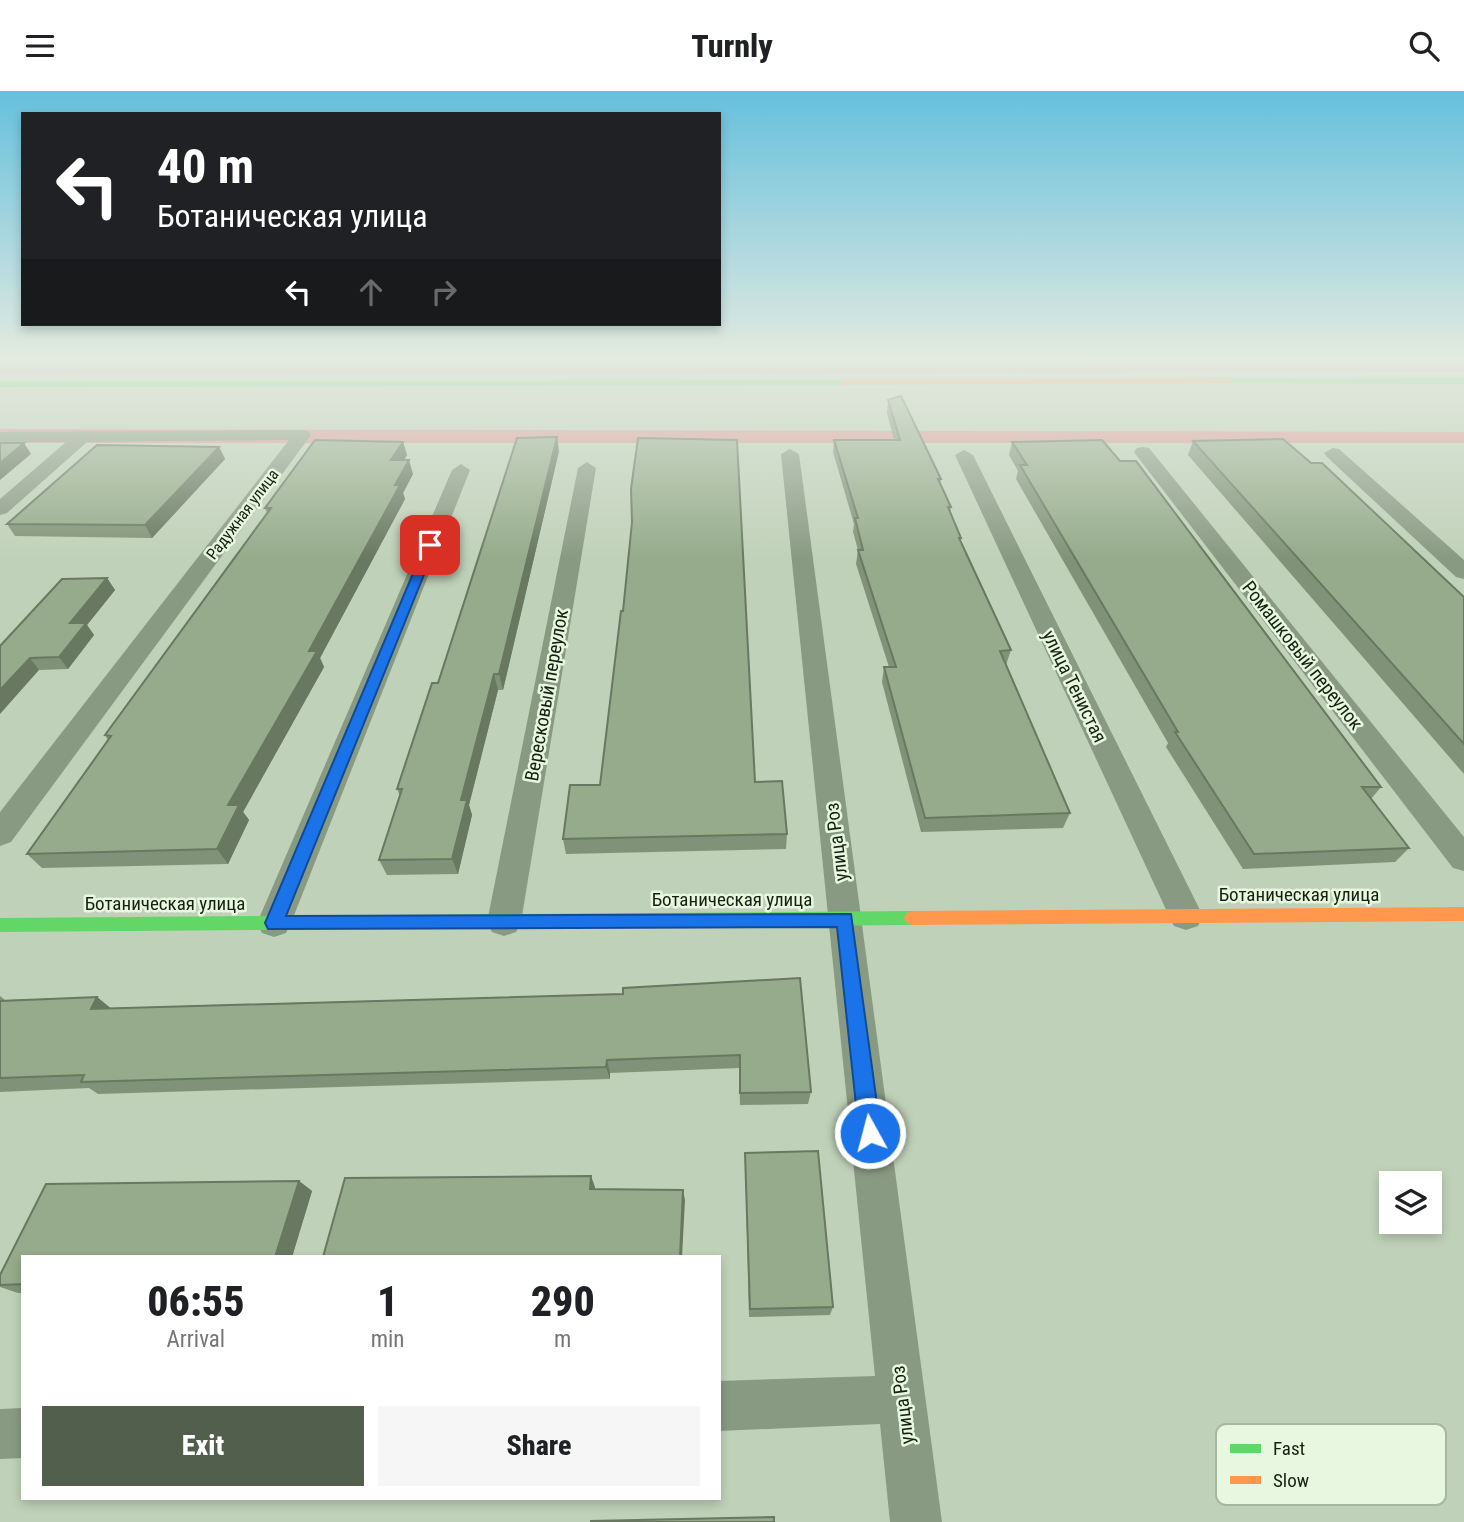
<!DOCTYPE html>
<html lang="en">
<head>
<meta charset="utf-8">
<style>
	body { margin:0; font-family:"Roboto Condensed",sans-serif; background:#f6f6f6; color:#202124; height:100vh; display:flex; flex-direction:column; font-size:26px; white-space:nowrap }
	* { box-sizing:border-box; margin:0 }
	p { font-size:23px; color:#757577 }
	.icon { flex:none; width:38px; height:38px; fill:none; stroke:currentColor; stroke-width:2; stroke-linecap:round; stroke-linejoin:round }
	.map { position:relative; flex:1; overflow:hidden }
	.sheet { position:absolute; left:21px; top:1164px; width:700px; height:245px; display:flex; flex-direction:column; background:#fff; border-radius:0px; box-shadow:0 4px 10px #0003 }
	.sheet>* { flex:none }
	.banner { position:absolute; left:21px; top:21px; width:700px; height:214px; border-radius:0px; box-shadow:0 4px 10px #0003; background:#202124; color:#fff; overflow:hidden }
	.tools { position:absolute; left:1379px; top:1080px; display:grid; gap:14px }
	.tools a { display:grid; place-items:center; width:63px; height:63px; border-radius:0px; background:#fff; box-shadow:0 4px 10px #0003; font-size:35px }
	.pin { position:absolute; display:grid; place-items:center; width:60px; height:60px; color:#fff; margin:-30px; border-radius:14px; box-shadow:0 4px 10px #0006 }
	.me { position:absolute; width:77px; margin:-38px; rotate:353deg; stroke-linejoin:round; filter:drop-shadow(0 0 5px #0008) }
	.turn { display:flex; align-items:center; gap:24px; height:147px; padding:0 21px; font-size:32px }
	.turn .icon { width:91px; height:91px; stroke-width:2.5 }
	.turn b { display:block; font-size:49px; line-height:60px }
	.lanes { display:flex; align-items:center; height:66px; padding:0 21px; background:#0003; justify-content:center; gap:35px; direction:ltr }
	.lanes .off { opacity:.35 }
	.eta { display:flex; justify-content:space-evenly; align-items:center; height:119px; text-align:center }
	.eta b { font-size:42px; font-weight:800; line-height:49px }
	.cta { display:flex; gap:14px; margin-top:auto; padding:14px 21px }
	.cta a { flex:1; height:80px; border-radius:0px; background:#525f4c; color:#fff; font-size:28px; font-weight:800; line-height:80px; text-align:center }
	.cta a+a { background:#f6f6f6; color:#202124 }
	header { display:flex; justify-content:space-between; align-items:center; height:91px; padding:0 21px; background:#fff; font-size:32px; font-weight:800 }
	.map>svg:first-child { display:block }
	.forest { fill:#dc9995 }
	.lines { fill:none; stroke-linecap:round; stroke-linejoin:round }
	.street { fill:#899a83; fill-rule:evenodd }
	.fast { fill:#63d668; fill-rule:evenodd }
	.slow { fill:#ff974d; fill-rule:evenodd }
	.wall { fill:#809378 }
	.shaded-wall { fill:#687861 }
	.building { fill:#95ab8b; stroke:#687861; stroke-width:2 }
	.route { fill:#1a73e8; stroke:#114b97; stroke-width:2 }
	.labels { text-anchor:middle; stroke-width:5; stroke-linejoin:round; paint-order:stroke }
	.far-street-label { font-size:16px; fill:#162111; stroke:#e7f7e0 }
	.street-label { font-size:19px; fill:#162111; stroke:#e7f7e0 }
	.key { fill:#e7f7e0; stroke:#a8b7a2; stroke-width:2 }
	.key-label { font-size:19px; fill:#162111 }
</style>
</head>
<body>
<header><svg class="icon" aria-label="menu" viewBox="0 0 24 24"><path d="M4 6h16M4 12h16M4 18h16"/></svg>Turnly<svg class="icon" aria-label="search" viewBox="0 0 24 24"><circle cx="10" cy="10" r="6"/><path d="M15 15l6 6"/></svg></header>
<div class="map">
<svg width="1464" height="1431" viewBox="0 0 1464 1431">
	<rect width="100%" height="100%" fill="#c0d1b9"/>
	<path class="forest" d="M 1464,273 L 1464,281 L 0,284 L 0,276 Z
		M 0,338 L 1464,341 L 1464,352 L 0,352 Z"/>
	<g class="lines">
		<path class="street" d="M 302,339 L 308,340 L 311,344 L 308,348 L 11,751 L 0,755 L 0,721 L 289,349 L 87,351 L 7,422 L 0,424 L 0,408 L 66,351 L 0,351 L 0,341 Z
			M 1143,356 L 1149,357 L 1464,746 L 1464,780 L 1453,777 L 1137,365 L 1134,361 L 1137,357 Z
			M 1333,357 L 1339,358 L 1464,469 L 1464,488 L 1456,486 L 1327,366 L 1324,362 Z
			M 790,358 L 799,363 L 942,1431 L 890,1431 L 880,1333 L 719,1340 L 719,1290 L 875,1285 L 781,363 Z
			M 964,359 L 973,364 L 1203,825 L 1198,835 L 1186,839 L 1174,835 L 1169,825 L 955,364 Z
			M 587,371 L 596,377 L 521,831 L 516,841 L 504,845 L 492,841 L 487,831 L 578,377 Z
			M 461,373 L 470,379 L 291,832 L 286,842 L 274,846 L 262,842 L 257,832 L 452,379 Z
			M 23,1317 L 23,1367 L 0,1368 L 0,1318 Z"/>
		<path class="fast" d="M 1227,287 L 1464,287 L 1464,293 L 1224,292 L 1224,288 Z
			M 847,289 L 848,291 L 844,294 L 0,296 L 0,290 Z
			M 913,820 L 919,822 L 922,827 L 919,832 L 913,834 L 0,841 L 0,827 Z"/>
		<path class="slow" d="M 1227,287 L 1230,288 L 1230,292 L 844,294 L 840,291 L 844,288 Z
			M 1464,816 L 1464,830 L 913,834 L 907,832 L 904,827 L 907,822 L 913,820 Z"/>
	</g>
	<path class="wall" d="M 888,309 L 941,388 L 940,392 L 951,416 L 950,422 L 961,447 L 960,451 L 1011,559 L 1006,574 L 1070,722 L 1063,737 L 921,741 L 882,591 L 884,576 L 889,576 L 856,473 L 858,459 L 853,441 L 854,433 L 833,361 L 834,349 L 894,349 L 887,322 Z
		M 1193,350 L 1464,506 L 1464,683 L 1188,364 Z
		M 403,351 L 407,364 L 404,369 L 413,383 L 403,402 L 405,408 L 320,567 L 324,576 L 243,721 L 249,729 L 228,773 L 42,777 L 27,763 L 108,649 L 105,644 L 267,422 L 265,417 Z
		M 1012,351 L 1381,696 L 1371,708 L 1409,757 L 1395,771 L 1243,778 L 1166,656 L 1168,652 L 1016,388 L 1018,380 L 1009,364 Z
		M 219,356 L 225,368 L 152,447 L 15,445 L 7,433 Z
		M 559,360 L 503,599 L 498,599 L 469,714 L 472,724 L 458,783 L 387,784 L 379,769 L 400,705 L 397,698 L 438,592 Z
		M 107,487 L 115,499 L 87,534 L 94,544 L 68,578 L 39,579 L 0,555 Z
		M 755,691 L 787,743 L 786,758 L 566,763 L 563,748 L 600,694 Z
		M 623,903 L 811,1001 L 808,1013 L 740,1014 L 739,977 L 610,982 L 610,988 L 98,1003 L 89,997 L 0,1001 L 0,905 L 5,909 L 97,906 L 110,917 Z
		M 745,1062 L 833,1216 L 830,1224 L 749,1226 Z
		M 299,1090 L 312,1100 L 292,1166 L 23,1166 L 23,1202 L 18,1202 L 0,1196 L 0,1184 L 46,1093 Z"/>
	<path class="shaded-wall" d="M 557,346 L 559,360 L 503,599 L 499,583 Z
		M 403,351 L 407,364 L 395,383 L 391,369 Z
		M 24,352 L 31,363 L 0,389 L 0,372 Z
		M 219,356 L 225,368 L 152,447 L 145,434 Z
		M 409,369 L 413,383 L 403,402 L 405,408 L 320,567 L 324,576 L 243,721 L 249,729 L 228,773 L 217,758 L 228,714 L 395,394 Z
		M 107,487 L 115,499 L 87,534 L 94,544 L 68,578 L 59,566 L 70,532 Z
		M 30,567 L 39,579 L 0,623 L 0,599 Z
		M 494,583 L 498,599 L 469,714 L 472,724 L 458,783 L 452,768 L 461,709 Z
		M 97,906 L 113,919 L 91,918 Z
		M 607,969 L 610,982 L 610,988 L 606,976 Z
		M 591,1085 L 595,1096 L 594,1108 L 590,1098 Z
		M 299,1090 L 312,1100 L 292,1166 L 275,1166 Z
		M 683,1099 L 685,1109 L 682,1166 L 680,1166 Z"/>
	<path class="building" d="M 901,305 L 941,388 L 938,388 L 951,416 L 948,416 L 961,447 L 959,447 L 1011,559 L 1000,560 L 1070,722 L 925,727 L 884,576 L 896,576 L 858,459 L 863,459 L 855,427 L 858,427 L 834,349 L 900,349 L 888,309 Z
		M 557,346 L 499,583 L 494,583 L 461,709 L 467,709 L 452,768 L 379,769 L 402,698 L 397,698 L 432,592 L 438,592 L 517,347 Z
		M 638,347 L 737,349 L 755,691 L 782,690 L 787,743 L 563,748 L 570,694 L 600,694 L 621,520 L 623,520 L 632,431 L 631,398 Z
		M 1283,348 L 1311,372 L 1322,372 L 1464,506 L 1464,653 L 1193,350 Z
		M 315,349 L 403,351 L 391,369 L 409,369 L 395,394 L 400,394 L 309,560 L 317,560 L 228,714 L 239,714 L 217,758 L 27,763 L 111,645 L 105,644 L 271,417 L 265,417 Z
		M 1102,349 L 1120,370 L 1136,370 L 1381,696 L 1362,696 L 1409,757 L 1254,763 L 1175,641 L 1178,641 L 1020,374 L 1027,374 L 1012,351 Z
		M 0,352 L 24,352 L 0,372 Z
		M 97,354 L 219,356 L 145,434 L 7,433 Z
		M 107,487 L 70,532 L 86,532 L 59,566 L 30,567 L 0,599 L 0,555 L 62,488 Z
		M 800,887 L 811,1001 L 740,1002 L 740,964 L 607,969 L 606,976 L 81,991 L 84,984 L 0,987 L 0,910 L 97,906 L 91,918 L 623,903 L 623,897 Z
		M 818,1060 L 833,1216 L 750,1218 L 745,1062 Z
		M 591,1085 L 590,1098 L 683,1099 L 680,1166 L 323,1166 L 345,1087 Z
		M 299,1090 L 275,1166 L 23,1166 L 23,1193 L 0,1194 L 0,1184 L 46,1093 Z
		M 774,1426 L 774,1431 L 591,1431 L 591,1430 Z"/>
	<linearGradient id="sky" x2="0" y2="1"><stop stop-color="#65c0dd"/><stop offset="0.57" stop-color="#e3eae0"/><stop offset="1" stop-color="#e3eae0" stop-opacity="0"/></linearGradient>
	<rect width="1464" height="468" fill="url(#sky)"/>
	<path class="route" d="M 426,452 L 436,454 L 286,825 L 851,823 L 881,1042 L 878,1049 L 870,1052 L 862,1049 L 859,1042 L 837,836 L 268,838 L 265,832 Z"/>
	<g class="labels">
		<g class="far-street-label">
			<text transform="translate(242 423) rotate(-53)" y="6">Радужная улица</text>
		</g>
		<g class="street-label">
			<text transform="translate(1303 564) rotate(52)" y="7">Ромашковый переулок</text>
			<text transform="translate(1075 595) rotate(64)" y="7">улица Тенистая</text>
			<text transform="translate(546 604) rotate(-80)" y="7">Вересковый переулок</text>
			<text transform="translate(836 751) rotate(-97)" y="7">улица Роз</text>
			<text x="1299" y="810">Ботаническая улица</text>
			<text x="732" y="815">Ботаническая улица</text>
			<text x="165" y="819">Ботаническая улица</text>
			<text transform="translate(902 1314) rotate(-97)" y="7">улица Роз</text>
		</g>
	</g>
	<rect x="1216" y="1333" width="230" height="81" rx="10" class="key"/>
	<rect x="1230" y="1353" width="31" height="9" fill="#63d668"/>
	<rect x="1230" y="1385" width="31" height="8" fill="#ff974d"/>
	<g class="key-label">
		<text x="1273" y="1364">Fast</text>
		<text x="1273" y="1396">Slow</text>
	</g>
</svg>
<div class="tools">
<a><svg class="icon" aria-label="layers" viewBox="0 0 24 24"><path d="M12 4l9 5-9 5-9-5zM3 14l9 5 9-5"/></svg></a>
</div>
<div class="pin" style="left:430px;top:454px;background:#d93025"><svg class="icon" aria-label="arrive" viewBox="0 0 24 24"><path d="M6 21V4h12l-3 4 3 4H6"/></svg></div>
<svg class="me" style="left:870px;top:1042px" viewBox="-20 -20 40 40"><circle r="17" fill="#1a73e8" stroke="#fff" stroke-width="3"/><path d="M0-11L8 9 0 5-8 9z" fill="#fff"/></svg>
<div class="banner">
<div class="turn"><svg class="icon" aria-label="left" viewBox="0 0 24 24"><path d="M17 20v-9H6M10 6l-5 5 5 5"/></svg><div><b>40 m</b>Ботаническая улица</div></div>
<div class="lanes"><svg class="icon" aria-label="left" viewBox="0 0 24 24"><path d="M17 20v-9H6M10 6l-5 5 5 5"/></svg><svg class="icon off" aria-label="ahead" viewBox="0 0 24 24"><path d="M12 20V5M6 11l6-6 6 6"/></svg><svg class="icon off" aria-label="right" viewBox="0 0 24 24"><path d="M7 20v-9h11M14 6l5 5-5 5"/></svg></div>
</div>
<section class="sheet">
<div class="eta">
<div><b>06:55</b><p>Arrival</p></div>
<div><b>1</b><p>min</p></div>
<div><b>290</b><p>m</p></div>
</div>
<div class="cta"><a>Exit</a><a>Share</a></div>
</section>
</div>
</body>
</html>
